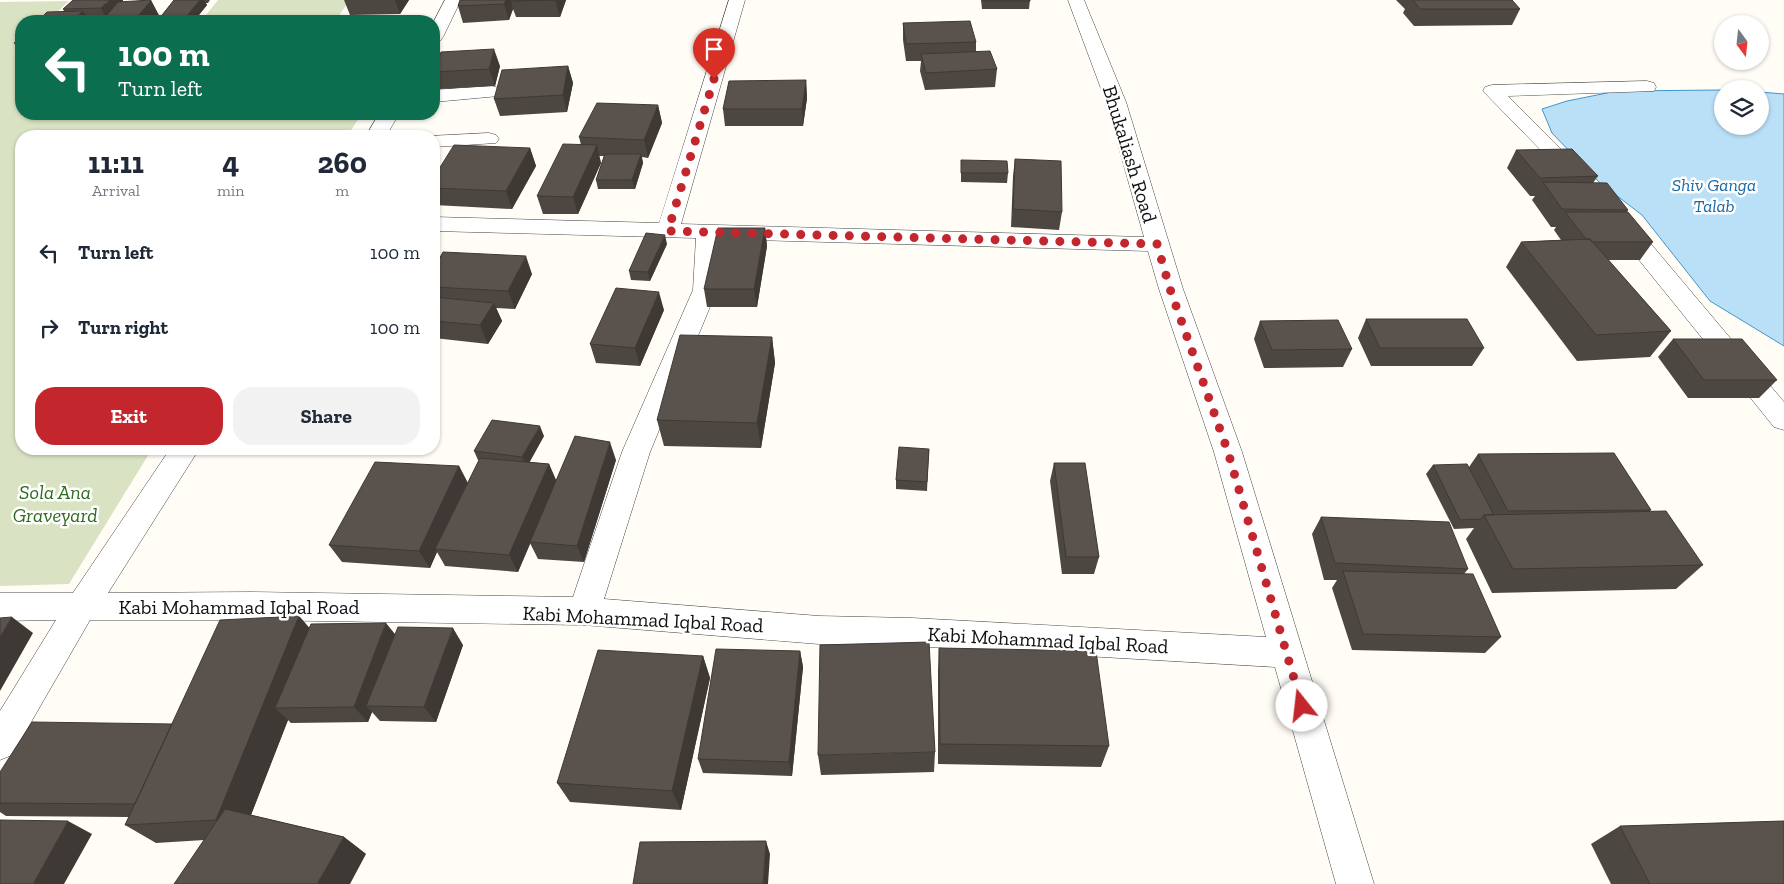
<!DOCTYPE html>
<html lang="en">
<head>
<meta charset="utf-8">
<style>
	body { margin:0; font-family:"Zilla Slab",serif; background:#f2f2f3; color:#1f2937; height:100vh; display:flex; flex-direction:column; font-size:19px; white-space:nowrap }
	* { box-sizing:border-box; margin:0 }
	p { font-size:16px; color:#747a83 }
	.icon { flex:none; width:28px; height:28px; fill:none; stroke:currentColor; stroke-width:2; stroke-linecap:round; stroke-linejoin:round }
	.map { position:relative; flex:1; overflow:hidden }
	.drawer { position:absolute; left:15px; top:130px; width:425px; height:325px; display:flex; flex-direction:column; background:#fff; border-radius:20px; box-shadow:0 1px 4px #0004 }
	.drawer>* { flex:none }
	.top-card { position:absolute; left:15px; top:15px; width:425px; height:105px; border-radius:20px; box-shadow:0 1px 4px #0004; background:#0b6e4f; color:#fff; overflow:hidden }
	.needle { width:32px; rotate:165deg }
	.tools { position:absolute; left:1714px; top:15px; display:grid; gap:10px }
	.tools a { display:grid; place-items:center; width:55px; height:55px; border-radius:50%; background:#fff; box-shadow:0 1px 4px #0004; font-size:25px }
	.pin { position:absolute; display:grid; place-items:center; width:42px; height:42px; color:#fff; margin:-51px -21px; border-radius:50% 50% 50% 0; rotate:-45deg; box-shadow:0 0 5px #0007 }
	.pin .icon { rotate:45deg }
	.me { position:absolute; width:55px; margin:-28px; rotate:344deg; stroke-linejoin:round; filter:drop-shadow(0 0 4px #0008) }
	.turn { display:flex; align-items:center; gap:18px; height:105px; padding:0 20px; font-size:22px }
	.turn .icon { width:65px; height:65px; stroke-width:2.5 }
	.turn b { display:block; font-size:35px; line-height:42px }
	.eta { display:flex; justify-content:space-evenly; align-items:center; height:85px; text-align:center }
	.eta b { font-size:30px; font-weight:700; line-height:35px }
	.cta { display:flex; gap:10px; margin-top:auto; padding:10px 20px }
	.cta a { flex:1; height:58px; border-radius:20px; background:#c4262e; color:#fff; font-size:20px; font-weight:700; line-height:58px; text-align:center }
	.cta a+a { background:#f2f2f3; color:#1f2937 }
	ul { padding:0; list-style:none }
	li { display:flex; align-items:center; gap:15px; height:75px; padding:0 20px }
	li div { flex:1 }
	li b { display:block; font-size:19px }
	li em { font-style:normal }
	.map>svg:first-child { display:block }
	.cemetery { fill:#d9e3c4 }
	.water { fill:#b9e0f7; stroke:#3f96cf }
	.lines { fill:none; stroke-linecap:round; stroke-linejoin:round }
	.minor-casing { stroke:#444; stroke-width:1 }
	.minor { fill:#fff; fill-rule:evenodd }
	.wall { fill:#4d4742 }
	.shaded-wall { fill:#3f3936 }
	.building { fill:#5a524d; stroke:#3f3936 }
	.route { stroke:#c4262e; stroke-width:9; stroke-dasharray:0 16.2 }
	.labels { text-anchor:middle; stroke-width:5; stroke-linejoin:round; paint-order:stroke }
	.far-water-label { font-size:18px; font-style:italic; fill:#1768a6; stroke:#fff }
	.street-label { font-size:20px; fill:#111; stroke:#fff }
	.park-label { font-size:20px; font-style:italic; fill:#2f6b1f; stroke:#fff }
</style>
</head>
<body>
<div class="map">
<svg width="1784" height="884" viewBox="0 0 1784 884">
	<rect width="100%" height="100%" fill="#fffdf5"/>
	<path class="cemetery" d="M 218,0 L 350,0 L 335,21 L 201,21 Z
		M 69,1 L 48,21 L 21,21 L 21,48 L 14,55 L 21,55 L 21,114 L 362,114 L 347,136 L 21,136 L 21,449 L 152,449 L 69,584 L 0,586 L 0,2 Z"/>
	<path class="water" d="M 1722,90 L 1722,126 L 1760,126 L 1760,92 L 1784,94 L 1784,346 L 1710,301 L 1642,215 L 1599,182 L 1552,133 L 1542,109 L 1567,101 L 1617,91 Z"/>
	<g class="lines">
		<g class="minor-casing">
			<path id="minor" d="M 445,0 L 461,0 L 443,37 L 440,41 L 434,42 L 434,21 Z
				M 729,0 L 745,0 L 681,224 L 1144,237 L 1106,102 L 1068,0 L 1084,0 L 1126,102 L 1183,289 L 1242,452 L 1374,884 L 1336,884 L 1275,667 L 912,646 L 819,644 L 584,625 L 250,620 L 90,620 L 12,755 L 0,760 L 0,711 L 56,620 L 0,621 L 0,593 L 73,593 L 170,449 L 199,449 L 108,593 L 250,592 L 573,597 L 622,452 L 693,290 L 696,238 L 434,231 L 434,217 L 659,223 ZM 718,239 L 1148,251 L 1159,289 L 1214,452 L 1266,637 L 912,618 L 819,616 L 604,599 L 650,452 L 717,290 Z
				M 1647,81 L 1654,83 L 1656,87 L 1654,91 L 1508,96 L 1583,171 L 1586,175 L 1583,179 L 1576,181 L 1569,179 L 1483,91 L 1485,87 L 1492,85 Z
				M 492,86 L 499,88 L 501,92 L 499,96 L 434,102 L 434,90 Z
				M 379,114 L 399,114 L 386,136 L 366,136 Z
				M 489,133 L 496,135 L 499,139 L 496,143 L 434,147 L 434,136 L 429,136 Z
				M 1622,217 L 1630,219 L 1784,402 L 1784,430 L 1774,427 L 1614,229 L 1611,224 L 1614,219 Z"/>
		</g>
		<use href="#minor" class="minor"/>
	</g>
	<path class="wall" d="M 174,0 L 210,0 L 208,3 L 206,3 L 207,5 L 194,21 L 157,21 L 161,21 L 160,18 L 157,21 L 106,17 L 87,17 L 88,19 L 86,21 L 38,21 L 64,11 L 63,9 L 123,1 L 122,2 L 160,17 Z
		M 344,0 L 409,0 L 400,14 L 350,15 Z
		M 460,0 L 566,0 L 560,17 L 516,17 L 513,9 L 509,20 L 463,23 L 458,6 Z
		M 981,0 L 1030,0 L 1029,9 L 982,9 Z
		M 1396,0 L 1512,0 L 1520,9 L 1512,25 L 1414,26 L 1403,13 L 1405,9 Z
		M 903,23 L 976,42 L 976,51 L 997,69 L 995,87 L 925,90 L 920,71 L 921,61 L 906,61 L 903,40 Z
		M 21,36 L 21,52 L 20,52 L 14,43 Z
		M 500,66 L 495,86 L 440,89 L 434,72 Z
		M 568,66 L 573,83 L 567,112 L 500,116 L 494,99 Z
		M 806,80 L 807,98 L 803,126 L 725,126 L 723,109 Z
		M 658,105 L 662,123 L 648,158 L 642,157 L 643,163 L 635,189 L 598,189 L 596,180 L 604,156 L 599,156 L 601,163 L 578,214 L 543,214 L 537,196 L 581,145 L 579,137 Z
		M 530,148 L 536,166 L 512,209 L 434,205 L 434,177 Z
		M 1516,150 L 1598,176 L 1593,183 L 1628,210 L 1627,212 L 1653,242 L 1640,260 L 1608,260 L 1671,331 L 1650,357 L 1577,361 L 1506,267 L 1521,242 L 1561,240 L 1554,230 L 1556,227 L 1551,227 L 1532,200 L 1535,196 L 1530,196 L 1507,168 Z
		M 1015,159 L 1062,212 L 1059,230 L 1011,227 L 1013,176 Z
		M 961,160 L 1008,173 L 1007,183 L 961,182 Z
		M 765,228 L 767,246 L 757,307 L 707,307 L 704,289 Z
		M 667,244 L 650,281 L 631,280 L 629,271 Z
		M 434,268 L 532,274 L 515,309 L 496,308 L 502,321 L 488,344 L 434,338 Z
		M 664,310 L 640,366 L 596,363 L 590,344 Z
		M 1366,319 L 1484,348 L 1472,366 L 1371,366 L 1358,338 Z
		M 1260,321 L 1352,349 L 1343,367 L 1264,368 L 1254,339 Z
		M 772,337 L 775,363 L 761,448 L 664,446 L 657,420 Z
		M 1673,339 L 1777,380 L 1759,398 L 1688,398 L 1658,357 Z
		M 544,436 L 529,462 L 549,464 L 556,481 L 616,460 L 584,562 L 538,559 L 530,543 L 518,572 L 445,566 L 437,552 L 430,568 L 342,562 L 329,545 L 459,466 L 468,483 L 479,460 L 478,460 L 474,451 Z
		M 929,449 L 927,491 L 896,489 L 896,480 Z
		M 1478,454 L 1651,510 L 1649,512 L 1703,565 L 1676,589 L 1492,593 L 1466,539 L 1474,528 L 1454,529 L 1426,474 L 1433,465 L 1469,467 Z
		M 1054,463 L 1099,557 L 1094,574 L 1062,574 L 1050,481 Z
		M 1321,517 L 1468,569 L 1464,574 L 1501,637 L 1485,653 L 1352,650 L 1332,588 L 1337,580 L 1324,580 L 1312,534 Z
		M 299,616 L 310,629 L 395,635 L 463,645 L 436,722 L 380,721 L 372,712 L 368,722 L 291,723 L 288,720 L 251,815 L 344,837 L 366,854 L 204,840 L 156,843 L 125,825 L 129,817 L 6,816 L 0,812 L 0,772 L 172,724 Z
		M 939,648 L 1109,746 L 1101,767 L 938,764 L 938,671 Z
		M 800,651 L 803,667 L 792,776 L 703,773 L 698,759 Z
		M 703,656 L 710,678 L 681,810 L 570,802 L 557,783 Z
		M 935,752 L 934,772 L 821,775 L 818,755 Z
		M 1620,826 L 1784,884 L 1611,884 L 1591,844 Z"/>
	<path class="shaded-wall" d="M 110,0 L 123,0 L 123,1 L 106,17 L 101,8 Z
		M 151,0 L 160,17 L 157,21 L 134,21 Z
		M 200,0 L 204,0 L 207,5 L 194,21 L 190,21 L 187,16 Z
		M 395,0 L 409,0 L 400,14 Z
		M 506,0 L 514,0 L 511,1 L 513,9 L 509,20 L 504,4 Z
		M 555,0 L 566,0 L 560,17 Z
		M 83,11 L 88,19 L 86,21 L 72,21 Z
		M 494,49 L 500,66 L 495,86 L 489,69 Z
		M 568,66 L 573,83 L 567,112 L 563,95 Z
		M 806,80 L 807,98 L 803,126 L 802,109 Z
		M 658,105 L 662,123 L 648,158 L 644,140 Z
		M 597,145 L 601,163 L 578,214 L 573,197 Z
		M 530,148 L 536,166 L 512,209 L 506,191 Z
		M 641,154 L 643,163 L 635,189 L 632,180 Z
		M 765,228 L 767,246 L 757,307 L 754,289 Z
		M 665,235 L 667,244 L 650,281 L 648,272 Z
		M 526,256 L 532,274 L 515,309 L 508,291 Z
		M 659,292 L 664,310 L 640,366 L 635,348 Z
		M 494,303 L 502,321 L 488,344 L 480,325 Z
		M 772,337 L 775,363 L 761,448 L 757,423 Z
		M 540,426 L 544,436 L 527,467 L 522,457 Z
		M 610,442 L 616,460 L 584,562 L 577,546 Z
		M 549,464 L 557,482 L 518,572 L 509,555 Z
		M 459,466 L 468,484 L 435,549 L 437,552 L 430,568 L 419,551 Z
		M 299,616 L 319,639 L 275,708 L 288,720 L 242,838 L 216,820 Z
		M 12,617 L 33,633 L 0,691 L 0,637 Z
		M 386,623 L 399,639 L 366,706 L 372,712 L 368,722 L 354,707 Z
		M 453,628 L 463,645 L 436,722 L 424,707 Z
		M 800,651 L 803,667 L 792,776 L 789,762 Z
		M 703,656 L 710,678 L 681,810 L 672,791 Z
		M 68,821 L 92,834 L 64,884 L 33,884 Z
		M 344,837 L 366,854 L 350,884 L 317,884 Z
		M 766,841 L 770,854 L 768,884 L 763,884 Z"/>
	<path class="building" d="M 73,0 L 110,0 L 101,8 L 63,9 Z
		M 151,0 L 134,21 L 102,21 L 118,2 Z
		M 174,0 L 200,0 L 187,16 L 160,18 Z
		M 460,0 L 506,0 L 504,4 L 458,6 Z
		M 511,0 L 556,0 L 511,1 Z
		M 982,0 L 1030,0 L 1030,1 L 983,1 Z
		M 1413,0 L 1512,0 L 1520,9 L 1420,9 Z
		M 83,11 L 72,21 L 38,21 L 47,12 Z
		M 970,21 L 976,42 L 906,44 L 903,23 Z
		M 21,36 L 21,43 L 14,43 Z
		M 494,49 L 489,69 L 434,72 L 441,52 Z
		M 990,51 L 997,69 L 926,73 L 921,54 Z
		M 568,66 L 563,95 L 494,99 L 502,70 Z
		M 806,80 L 802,109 L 723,109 L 729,81 Z
		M 597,103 L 658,105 L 644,140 L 579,137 Z
		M 563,144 L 597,145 L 573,197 L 537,196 Z
		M 454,145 L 530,148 L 506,191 L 434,188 L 434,177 Z
		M 1572,149 L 1598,176 L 1540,178 L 1516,150 Z
		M 605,154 L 641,154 L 632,180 L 596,180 Z
		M 1015,159 L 1061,161 L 1062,212 L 1013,209 Z
		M 961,160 L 1007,161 L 1008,173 L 961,173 Z
		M 1543,182 L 1607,183 L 1628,210 L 1562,209 Z
		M 1565,212 L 1628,212 L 1653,242 L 1592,242 L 1590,239 L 1586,239 Z
		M 718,228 L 765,228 L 754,289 L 704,289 Z
		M 646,233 L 665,235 L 648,272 L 629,271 Z
		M 1590,239 L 1671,331 L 1596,335 L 1521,242 Z
		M 443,252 L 526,256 L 508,291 L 434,287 L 434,268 Z
		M 616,288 L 659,292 L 635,348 L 590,344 Z
		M 434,297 L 494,303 L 480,325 L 434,321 Z
		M 1366,319 L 1467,319 L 1484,348 L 1380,348 Z
		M 1338,320 L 1352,349 L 1272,350 L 1260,321 Z
		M 680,335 L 772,337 L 757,423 L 657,420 Z
		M 1673,339 L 1742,339 L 1777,380 L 1704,380 Z
		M 492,420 L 540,426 L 522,457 L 474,451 Z
		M 575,436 L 610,442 L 577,546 L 530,542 Z
		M 899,447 L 929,449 L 927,482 L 896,480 Z
		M 1614,453 L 1651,510 L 1508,511 L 1478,454 Z
		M 480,458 L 549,464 L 509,555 L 435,549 Z
		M 375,462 L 459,466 L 419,551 L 329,545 Z
		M 1054,463 L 1085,463 L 1099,557 L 1066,557 Z
		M 1467,464 L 1494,515 L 1484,515 L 1481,519 L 1460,520 L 1433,465 Z
		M 1666,511 L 1703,565 L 1513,569 L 1484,515 Z
		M 1321,517 L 1449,522 L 1468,569 L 1335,563 Z
		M 1343,571 L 1473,574 L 1501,637 L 1363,634 Z
		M 299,616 L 216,820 L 125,825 L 220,620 Z
		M 12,617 L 0,637 L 0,618 Z
		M 386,623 L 354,707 L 275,708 L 311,624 Z
		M 398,627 L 453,628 L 424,707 L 366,706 Z
		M 929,642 L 935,752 L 818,755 L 820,645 Z
		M 939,648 L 1096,651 L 1109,746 L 940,744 Z
		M 716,649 L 800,651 L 789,762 L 698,759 Z
		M 598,650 L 703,656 L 672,791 L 557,783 Z
		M 32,722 L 172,724 L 135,804 L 0,803 L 0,772 Z
		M 225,809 L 344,837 L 317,884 L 174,884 Z
		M 0,820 L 68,821 L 33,884 L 0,884 Z
		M 1784,821 L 1784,884 L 1650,884 L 1620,826 Z
		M 766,841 L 763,884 L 633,884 L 640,842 Z"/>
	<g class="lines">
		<path class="route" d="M 714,79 L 668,231 L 1157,244 L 1170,289 L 1228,452 L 1302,706"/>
	</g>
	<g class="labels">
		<g class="far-water-label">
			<text x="1714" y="191">Shiv Ganga<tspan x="1714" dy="21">Talab</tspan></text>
		</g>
		<g class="street-label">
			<text transform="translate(1130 154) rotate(73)" y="7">Bhukaliash Road</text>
			<text x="239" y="614">Kabi Mohammad Iqbal Road</text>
			<text transform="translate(643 619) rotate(3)" y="7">Kabi Mohammad Iqbal Road</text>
			<text transform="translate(1048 640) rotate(3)" y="7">Kabi Mohammad Iqbal Road</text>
		</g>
		<g class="park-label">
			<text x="55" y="499">Sola Ana<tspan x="55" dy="23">Graveyard</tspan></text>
		</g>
	</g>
</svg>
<div class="tools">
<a><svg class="needle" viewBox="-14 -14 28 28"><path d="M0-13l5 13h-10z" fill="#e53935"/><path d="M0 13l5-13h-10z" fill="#747a83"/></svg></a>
<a><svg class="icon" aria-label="layers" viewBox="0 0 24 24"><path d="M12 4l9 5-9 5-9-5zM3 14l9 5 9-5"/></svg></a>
</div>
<div class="pin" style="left:714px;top:79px;background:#d93025"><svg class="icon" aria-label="arrive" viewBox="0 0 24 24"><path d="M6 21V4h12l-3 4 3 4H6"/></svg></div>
<svg class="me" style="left:1302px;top:706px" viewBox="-20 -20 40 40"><circle r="19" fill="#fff"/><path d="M0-13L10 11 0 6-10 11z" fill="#c4262e"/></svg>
<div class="top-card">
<div class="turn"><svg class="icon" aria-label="left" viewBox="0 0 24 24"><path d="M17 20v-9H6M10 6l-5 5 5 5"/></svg><div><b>100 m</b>Turn left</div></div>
</div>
<section class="drawer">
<div class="eta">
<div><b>11:11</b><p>Arrival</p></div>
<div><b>4</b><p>min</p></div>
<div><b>260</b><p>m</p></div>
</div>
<ul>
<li><svg class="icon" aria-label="left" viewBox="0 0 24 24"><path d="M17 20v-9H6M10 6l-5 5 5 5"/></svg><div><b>Turn left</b></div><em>100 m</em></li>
<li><svg class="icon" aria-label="right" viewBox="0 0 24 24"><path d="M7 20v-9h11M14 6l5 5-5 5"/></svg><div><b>Turn right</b></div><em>100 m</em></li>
</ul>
<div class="cta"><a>Exit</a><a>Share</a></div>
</section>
</div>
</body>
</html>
